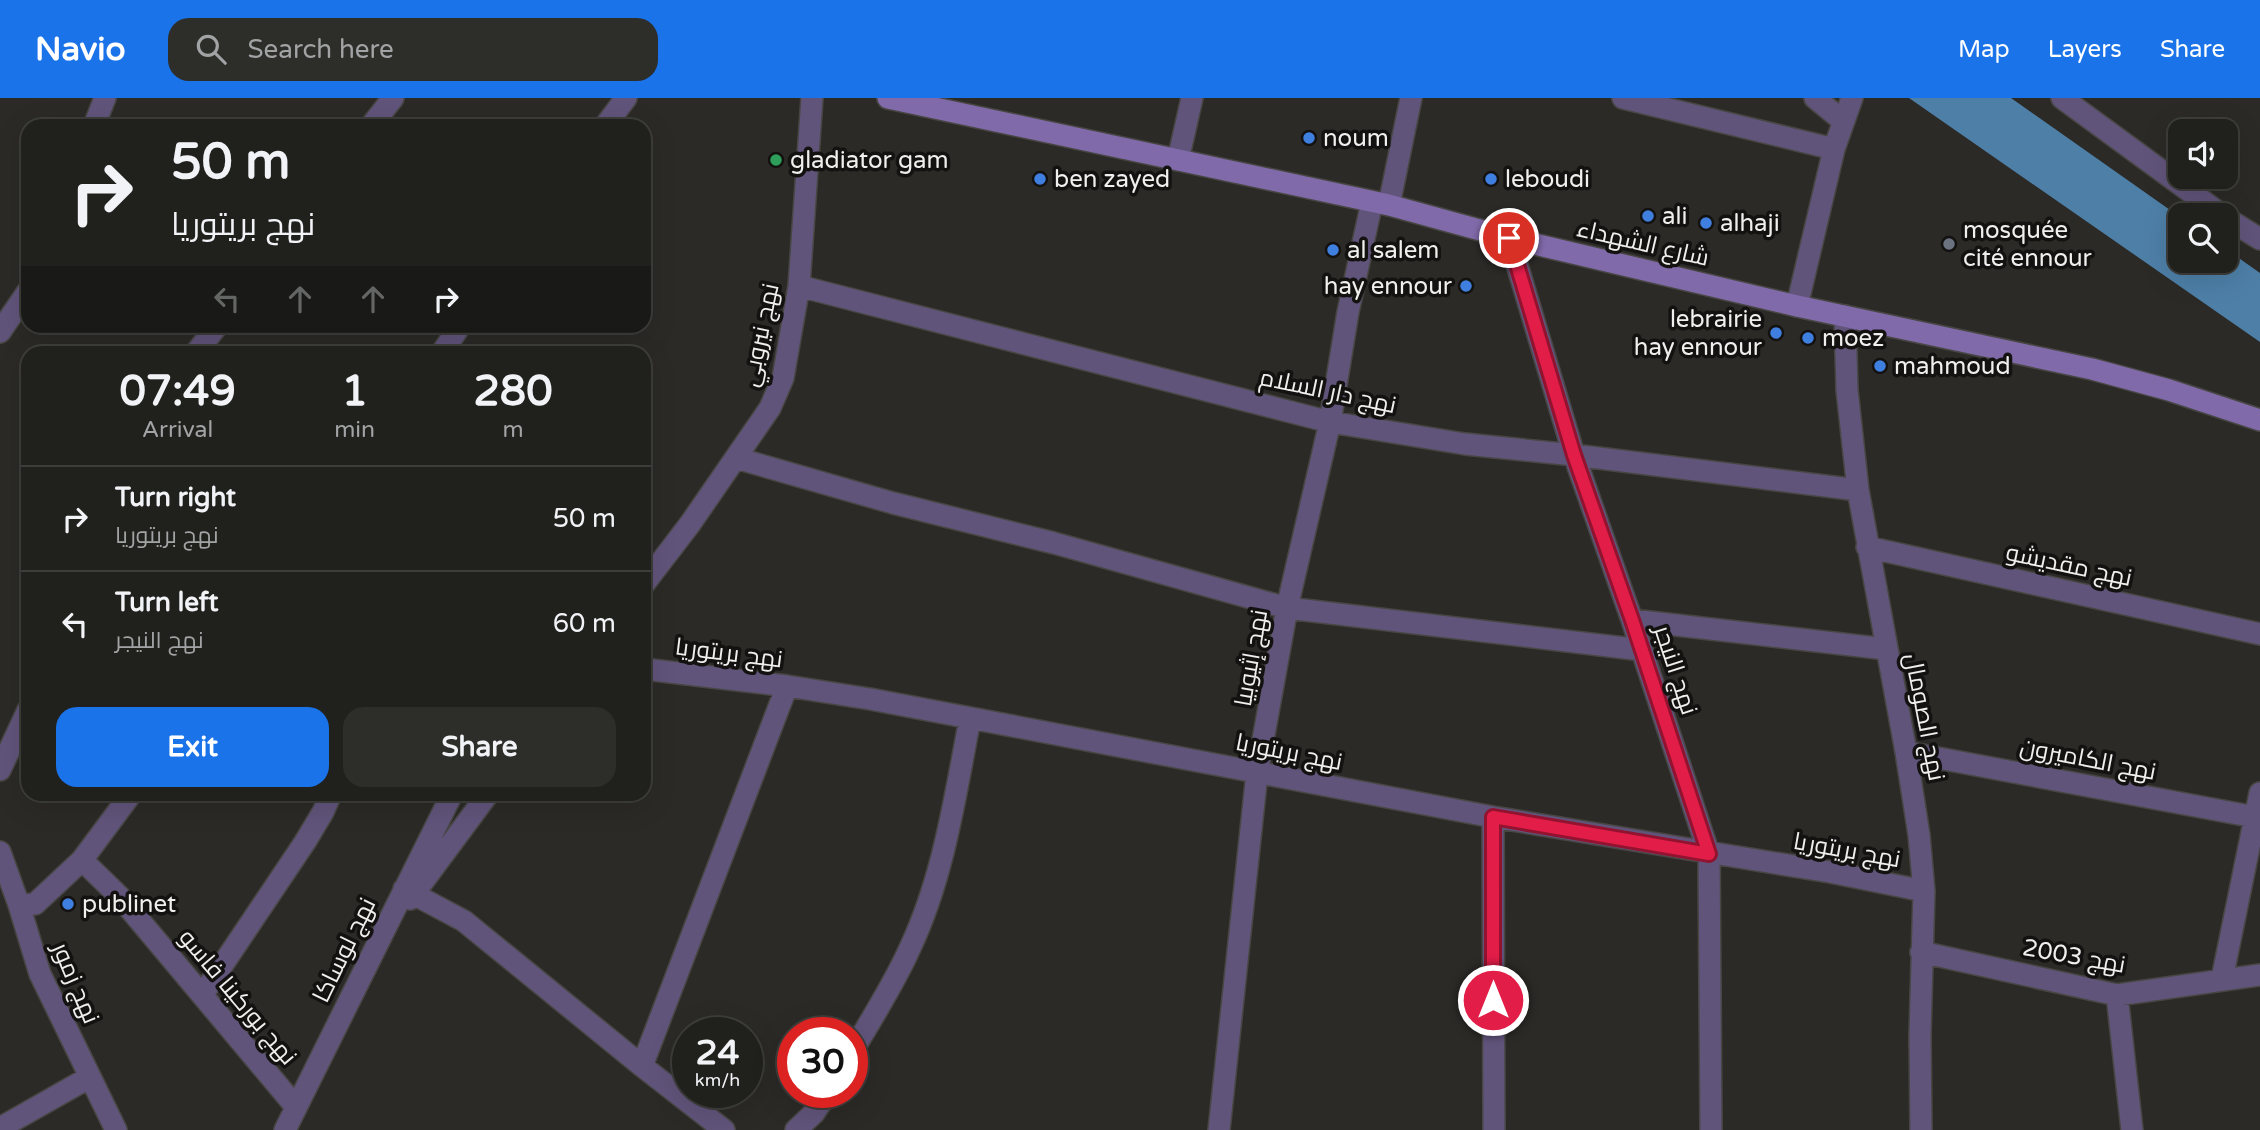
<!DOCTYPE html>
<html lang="en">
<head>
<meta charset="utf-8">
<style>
	body { margin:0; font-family:"Varela Round",Cairo,sans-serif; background:#2d2d2a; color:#f1f3f6; height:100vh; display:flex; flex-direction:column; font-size:26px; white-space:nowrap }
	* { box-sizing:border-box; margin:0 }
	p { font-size:23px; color:#a2a3a4 }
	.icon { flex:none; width:38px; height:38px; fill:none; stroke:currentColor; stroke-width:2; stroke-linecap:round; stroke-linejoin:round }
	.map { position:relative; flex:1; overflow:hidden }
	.details { position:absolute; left:21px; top:248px; width:630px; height:455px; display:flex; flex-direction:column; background:#20201d; border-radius:21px; box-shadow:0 7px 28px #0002,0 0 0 2px #3d3e3b }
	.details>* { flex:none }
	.top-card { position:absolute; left:21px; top:21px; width:630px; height:214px; border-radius:21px; box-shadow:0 7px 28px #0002,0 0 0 2px #3d3e3b; background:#20201d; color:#f1f3f6; overflow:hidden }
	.tools { position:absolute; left:2168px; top:21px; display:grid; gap:14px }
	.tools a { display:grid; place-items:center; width:70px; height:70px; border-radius:14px; background:#20201d; box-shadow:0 7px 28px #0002,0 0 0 2px #3d3e3b; font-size:35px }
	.speed { position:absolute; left:672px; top:919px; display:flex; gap:14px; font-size:35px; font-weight:700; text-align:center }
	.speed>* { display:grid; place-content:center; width:91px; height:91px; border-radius:50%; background:#20201d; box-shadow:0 7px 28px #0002,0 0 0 2px #3d3e3b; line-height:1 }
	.speed small { font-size:18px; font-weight:400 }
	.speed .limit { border:10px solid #d22; background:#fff; color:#111 }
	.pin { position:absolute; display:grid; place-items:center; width:60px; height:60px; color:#fff; margin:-30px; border:4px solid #fff; border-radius:50%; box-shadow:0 2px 7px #0007 }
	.me { position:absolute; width:77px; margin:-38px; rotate:0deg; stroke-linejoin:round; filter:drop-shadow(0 0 5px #0008) }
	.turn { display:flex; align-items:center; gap:24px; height:147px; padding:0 35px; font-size:32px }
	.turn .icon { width:91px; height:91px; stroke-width:2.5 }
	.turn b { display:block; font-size:49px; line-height:60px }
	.lanes { display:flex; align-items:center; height:66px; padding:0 35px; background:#0003; justify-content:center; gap:35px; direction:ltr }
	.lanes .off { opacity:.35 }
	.eta { display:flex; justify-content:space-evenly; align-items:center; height:119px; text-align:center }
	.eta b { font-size:42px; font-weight:800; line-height:49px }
	.cta { display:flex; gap:14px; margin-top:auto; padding:14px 35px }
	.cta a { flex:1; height:80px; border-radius:21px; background:#1a73e8; color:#fff; font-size:28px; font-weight:800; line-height:80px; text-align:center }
	.cta a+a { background:#2d2d2a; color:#f1f3f6 }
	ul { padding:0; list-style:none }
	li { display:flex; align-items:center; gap:21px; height:105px; padding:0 35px; border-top:2px solid #3d3e3b }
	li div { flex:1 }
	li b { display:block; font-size:26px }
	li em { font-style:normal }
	header { display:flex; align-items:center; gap:42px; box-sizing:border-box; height:98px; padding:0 35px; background:#1a73e8; color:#fff }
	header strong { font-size:33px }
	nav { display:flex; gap:38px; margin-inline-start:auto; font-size:24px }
	.search { width:490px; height:63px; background:#2d2d2a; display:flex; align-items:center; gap:18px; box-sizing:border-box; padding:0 24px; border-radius:21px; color:#a2a3a4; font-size:26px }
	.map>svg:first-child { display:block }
	.water { fill:#4e7fa7 }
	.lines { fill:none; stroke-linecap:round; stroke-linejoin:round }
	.street-casing { stroke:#474643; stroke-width:24 }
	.secondary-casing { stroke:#474643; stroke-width:24 }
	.street { stroke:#61547b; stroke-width:21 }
	.secondary { stroke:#806aa9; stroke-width:21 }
	.route-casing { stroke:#92132f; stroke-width:18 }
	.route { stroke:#e11d48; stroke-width:12 }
	.shop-dot { fill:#3f7fe0; stroke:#131211; stroke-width:2.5 }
	.leisure-dot { fill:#2e9e5b; stroke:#131211; stroke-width:2.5 }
	.worship-dot { fill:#6b7280; stroke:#131211; stroke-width:2.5 }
	.labels { text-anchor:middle; stroke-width:7; stroke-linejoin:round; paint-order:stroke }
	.poi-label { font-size:24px; fill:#f0efed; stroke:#131211; text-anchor:start }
	.street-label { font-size:24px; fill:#f0efed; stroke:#131211 }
</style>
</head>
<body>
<header>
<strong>Navio</strong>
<div class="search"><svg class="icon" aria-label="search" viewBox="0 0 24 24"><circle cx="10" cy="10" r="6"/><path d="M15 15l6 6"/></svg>Search here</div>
<nav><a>Map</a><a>Layers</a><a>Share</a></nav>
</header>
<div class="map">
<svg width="2260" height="1032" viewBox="0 0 2260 1032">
	<rect width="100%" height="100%" fill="#2b2a27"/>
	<path class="water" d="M 1909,0 L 2011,0 L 2180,119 L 2180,163 L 2226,163 L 2226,151 L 2260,175 L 2260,244 Z"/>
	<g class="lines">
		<g class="street-casing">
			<path id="street" d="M 1623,0 L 1834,51
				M 1815,0 L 1843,23
				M 2062,0 L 2222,117
				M 94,28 L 105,0
				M 371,28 L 393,0
				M 605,28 L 626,0
				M 1178,62 L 1192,0
				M 1389,107 L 1411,0
				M 2226,120 L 2260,141
				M 1509,140 L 1574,357 L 1632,522 L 1709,756 L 1711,1032
				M 799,188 L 1330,324 L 1465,346 L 1574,357 L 1858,392
				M 1797,208 L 1834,51 L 1852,0
				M 1845,218 L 1847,292 L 1858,392 L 1906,654 L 1919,737 L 1924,793 L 1920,937 L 1921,1032
				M 0,234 L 28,193
				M 195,256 L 217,228
				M 441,256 L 460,228
				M 736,360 L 893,405 L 1054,445 L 1287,510 L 1642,552
				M 1867,449 L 2260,536
				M 644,486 L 690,426 L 770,310 L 783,280 L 799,188 L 812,0
				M 1632,522 L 1886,551
				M 644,571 L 787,588 L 870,601 L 1493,719 L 1830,774 L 1924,793
				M 1906,654 L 2260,720
				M 0,672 L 28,612
				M 1493,719 L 1494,1032
				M 0,754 L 19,807 L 40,876 L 116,1032
				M 82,762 L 119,798 L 296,1009
				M 404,791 L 464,823 L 642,968 L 724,1032
				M 410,801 L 488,696
				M 19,807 L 35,806 L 82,762 L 131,696
				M 1921,854 L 2117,897 L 2260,877
				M 2222,881 L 2260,695
				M 203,896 L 305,744 L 323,714 L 331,696
				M 2117,897 L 2132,1032
				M 852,954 C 872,920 894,886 910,850 C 944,778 955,698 970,621
				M 642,968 L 787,588
				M 0,1030 L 90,979
				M 285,1032 L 452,696
				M 796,1032 L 814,1015 L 828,994
				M 1219,1032 L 1257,675 L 1287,510 L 1330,324 L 1348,214 L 1372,104"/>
		</g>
		<g class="secondary-casing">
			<path id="secondary" d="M 888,0 L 1389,107 L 1509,140 L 1797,208 L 2092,271 L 2169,292 L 2260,322"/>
		</g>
		<use href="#street" class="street"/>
		<use href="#secondary" class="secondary"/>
	</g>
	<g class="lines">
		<g class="route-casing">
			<path id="route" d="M 1493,902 L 1493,719 L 1709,756 L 1632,522 L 1574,357 L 1509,140"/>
		</g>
		<use href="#route" class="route"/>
	</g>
	<g class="shop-dot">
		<circle cx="1309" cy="40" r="7"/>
		<circle cx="1040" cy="81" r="7"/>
		<circle cx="1491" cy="81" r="7"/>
		<circle cx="1648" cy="118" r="7"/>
		<circle cx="1706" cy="125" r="7"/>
		<circle cx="1333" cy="152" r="7"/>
		<circle cx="1466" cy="188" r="7"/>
		<circle cx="1776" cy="235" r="7"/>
		<circle cx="1808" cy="240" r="7"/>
		<circle cx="1880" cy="268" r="7"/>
		<circle cx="68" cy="806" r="7"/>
	</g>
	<circle class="leisure-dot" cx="776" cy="62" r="7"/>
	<circle class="worship-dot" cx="1949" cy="146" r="7"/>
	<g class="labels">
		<g class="poi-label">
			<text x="1323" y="48">noum</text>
			<text x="790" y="70">gladiator gam</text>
			<text x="1054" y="89">ben zayed</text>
			<text x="1505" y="89">leboudi</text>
			<text x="1662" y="126">ali</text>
			<text x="1720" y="133">alhaji</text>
			<text x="1963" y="140">mosquée<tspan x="1963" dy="28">cité ennour</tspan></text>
			<text x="1347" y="160">al salem</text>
			<text x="1452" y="196" text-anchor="end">hay ennour</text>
			<text x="1762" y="229" text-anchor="end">lebrairie<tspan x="1762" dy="28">hay ennour</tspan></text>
			<text x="1822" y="248">moez</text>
			<text x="1894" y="276">mahmoud</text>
			<text x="82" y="814">publinet</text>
		</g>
		<g class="street-label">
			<text transform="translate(1643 145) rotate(13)" y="8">شارع الشهداء</text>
			<text transform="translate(760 237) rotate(-78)" y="8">نهج نيروبي</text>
			<text transform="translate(1328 293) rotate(12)" y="8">نهج دار السلام</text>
			<text transform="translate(2069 467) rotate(12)" y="8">نهج مقديشو</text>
			<text transform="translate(729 555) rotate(7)" y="8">نهج بريتوريا</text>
			<text transform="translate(1251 560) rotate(-80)" y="8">نهج إثيوبيا</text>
			<text transform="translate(1676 572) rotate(72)" y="8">نهج النيجر</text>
			<text transform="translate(1925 619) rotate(79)" y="8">نهج الصومال</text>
			<text transform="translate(1289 654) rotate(11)" y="8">نهج بريتوريا</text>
			<text transform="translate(2088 661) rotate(11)" y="8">نهج الكاميرون</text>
			<text transform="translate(1847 752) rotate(10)" y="8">نهج بريتوريا</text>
			<text transform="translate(344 852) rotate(-64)" y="8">نهج لوساكا</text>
			<text transform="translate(2074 858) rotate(10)" y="8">نهج 2003</text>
			<text transform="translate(76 885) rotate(67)" y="8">نهج زمور</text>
			<text transform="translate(238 899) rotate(50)" y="8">نهج بوركينا فاسو</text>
		</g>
	</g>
</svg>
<div class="tools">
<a><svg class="icon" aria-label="sound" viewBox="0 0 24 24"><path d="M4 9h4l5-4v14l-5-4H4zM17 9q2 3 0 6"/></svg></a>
<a><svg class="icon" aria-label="search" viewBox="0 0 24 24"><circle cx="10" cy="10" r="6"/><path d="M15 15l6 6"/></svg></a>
</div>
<div class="speed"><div>24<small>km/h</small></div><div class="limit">30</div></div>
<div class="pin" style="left:1509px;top:140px;background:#d93025"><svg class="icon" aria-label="arrive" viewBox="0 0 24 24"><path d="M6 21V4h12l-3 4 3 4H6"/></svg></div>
<svg class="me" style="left:1493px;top:902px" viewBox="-20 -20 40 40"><circle r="17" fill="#e11d48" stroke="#fff" stroke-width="3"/><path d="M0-11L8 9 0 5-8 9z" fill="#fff"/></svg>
<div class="top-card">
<div class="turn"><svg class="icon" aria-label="right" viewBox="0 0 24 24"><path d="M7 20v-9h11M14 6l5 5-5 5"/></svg><div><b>50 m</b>نهج بريتوريا</div></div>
<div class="lanes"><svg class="icon off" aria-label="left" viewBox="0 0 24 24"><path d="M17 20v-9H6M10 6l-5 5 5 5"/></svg><svg class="icon off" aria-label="ahead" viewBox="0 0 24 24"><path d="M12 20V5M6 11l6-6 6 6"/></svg><svg class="icon off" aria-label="ahead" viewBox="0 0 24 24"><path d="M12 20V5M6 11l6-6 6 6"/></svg><svg class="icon" aria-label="right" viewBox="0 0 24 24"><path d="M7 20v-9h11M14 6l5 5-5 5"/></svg></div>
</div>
<section class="details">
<div class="eta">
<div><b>07:49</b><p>Arrival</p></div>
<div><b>1</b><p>min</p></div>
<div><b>280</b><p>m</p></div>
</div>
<ul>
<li><svg class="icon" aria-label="right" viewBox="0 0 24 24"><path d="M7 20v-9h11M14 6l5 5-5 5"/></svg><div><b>Turn right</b><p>نهج بريتوريا</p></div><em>50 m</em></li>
<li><svg class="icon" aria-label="left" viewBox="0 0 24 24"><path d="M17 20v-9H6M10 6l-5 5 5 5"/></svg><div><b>Turn left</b><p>نهج النيجر</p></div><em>60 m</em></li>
</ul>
<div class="cta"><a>Exit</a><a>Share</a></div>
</section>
</div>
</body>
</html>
